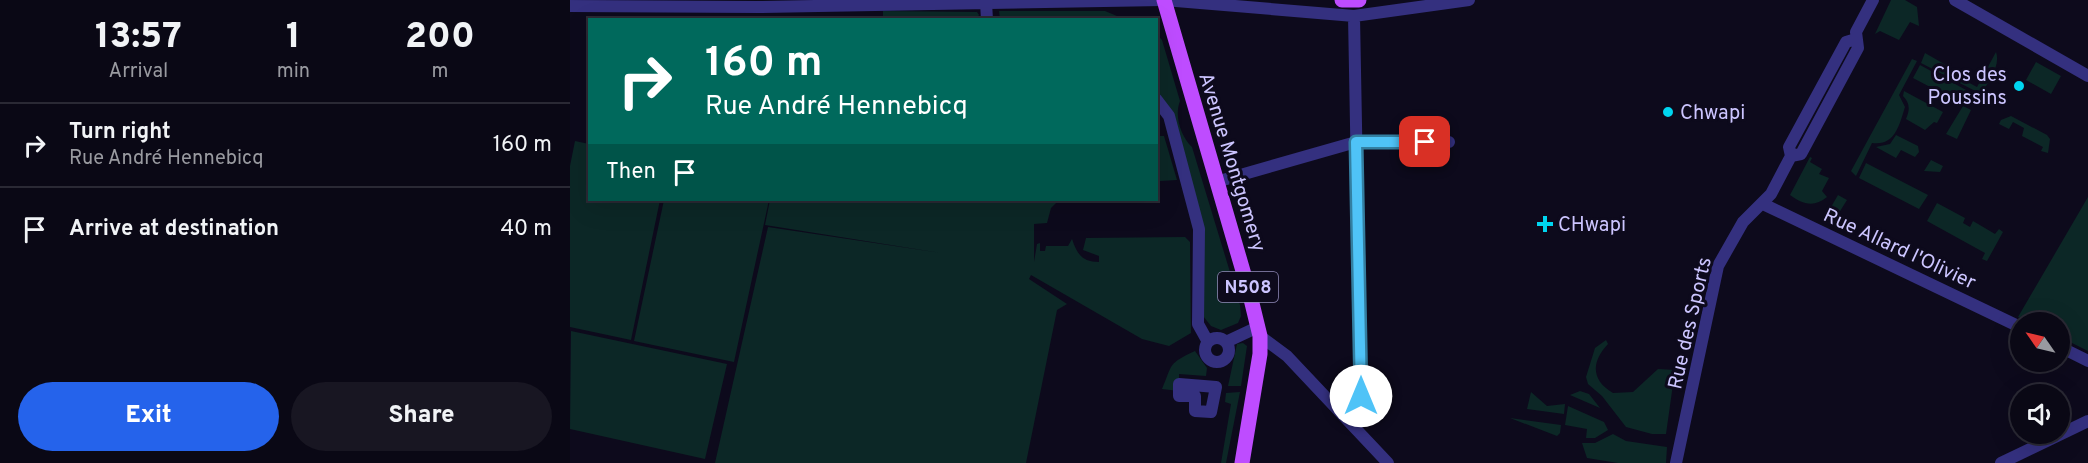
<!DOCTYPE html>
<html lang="en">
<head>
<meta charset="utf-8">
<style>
	body { margin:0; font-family:Overpass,sans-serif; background:#181622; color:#f1f3f6; height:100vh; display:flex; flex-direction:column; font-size:22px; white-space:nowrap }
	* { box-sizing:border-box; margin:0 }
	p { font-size:20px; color:#999aa0 }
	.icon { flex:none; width:33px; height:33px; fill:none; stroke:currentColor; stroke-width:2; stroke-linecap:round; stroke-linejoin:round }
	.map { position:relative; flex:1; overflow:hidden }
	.sheet { display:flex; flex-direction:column; background:#0a0815; width:570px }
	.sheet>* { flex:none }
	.hud { position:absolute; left:18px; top:18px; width:570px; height:183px; border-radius:0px; box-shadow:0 6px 24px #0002,0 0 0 2px #2a2934; background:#00695c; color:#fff; overflow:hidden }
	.needle { width:39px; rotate:304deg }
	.fabs { position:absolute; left:1440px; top:312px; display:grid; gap:12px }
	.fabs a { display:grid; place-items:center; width:60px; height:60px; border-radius:50%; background:#0a0815; box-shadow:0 6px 24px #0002,0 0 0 2px #2a2934; font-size:30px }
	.pin { position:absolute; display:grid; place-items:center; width:51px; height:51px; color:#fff; margin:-26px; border-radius:12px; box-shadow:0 3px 9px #0006 }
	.me { position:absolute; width:66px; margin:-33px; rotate:0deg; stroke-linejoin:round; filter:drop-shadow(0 0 4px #0008) }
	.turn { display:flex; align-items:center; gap:21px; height:126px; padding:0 18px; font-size:27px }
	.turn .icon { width:78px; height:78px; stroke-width:2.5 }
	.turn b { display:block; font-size:42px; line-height:51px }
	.then { display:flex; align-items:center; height:57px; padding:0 18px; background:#0003; gap:12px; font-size:22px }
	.eta { display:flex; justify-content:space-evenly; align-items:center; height:102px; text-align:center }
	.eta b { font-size:36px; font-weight:800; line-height:42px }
	.button { display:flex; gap:12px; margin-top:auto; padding:12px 18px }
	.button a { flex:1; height:69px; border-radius:36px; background:#2563eb; color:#fff; font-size:24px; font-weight:800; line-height:69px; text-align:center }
	.button a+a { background:#181622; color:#f1f3f6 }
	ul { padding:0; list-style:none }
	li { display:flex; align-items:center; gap:18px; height:84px; padding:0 18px; border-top:2px solid #2a2934 }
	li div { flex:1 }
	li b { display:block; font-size:22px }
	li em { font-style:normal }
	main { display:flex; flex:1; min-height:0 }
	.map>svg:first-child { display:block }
	.green { fill:#0c2726 }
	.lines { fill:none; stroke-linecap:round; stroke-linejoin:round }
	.minor { stroke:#34307f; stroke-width:12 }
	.major { stroke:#be4cff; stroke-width:15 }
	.route-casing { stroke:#337fa1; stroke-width:15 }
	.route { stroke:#4fc3f7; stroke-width:10 }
	.poi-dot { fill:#00d5f0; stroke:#0d0a1c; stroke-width:2 }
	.labels { text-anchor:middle; stroke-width:6; stroke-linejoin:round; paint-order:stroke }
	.shield { fill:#0d0a1c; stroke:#938dbb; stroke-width:1.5 }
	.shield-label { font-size:18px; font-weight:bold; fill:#ccc5ff }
	.poi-label { font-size:20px; fill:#ccc5ff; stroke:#0d0a1c; text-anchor:start }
	.street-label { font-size:20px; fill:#ccc5ff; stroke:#0d0a1c }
</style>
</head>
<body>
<main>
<section class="sheet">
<div class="eta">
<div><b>13:57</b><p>Arrival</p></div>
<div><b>1</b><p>min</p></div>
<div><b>200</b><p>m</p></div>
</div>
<ul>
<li><svg class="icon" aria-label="right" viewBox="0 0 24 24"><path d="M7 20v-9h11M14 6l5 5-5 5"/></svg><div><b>Turn right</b><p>Rue André Hennebicq</p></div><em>160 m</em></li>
<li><svg class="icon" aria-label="arrive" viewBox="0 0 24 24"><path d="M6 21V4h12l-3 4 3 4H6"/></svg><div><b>Arrive at destination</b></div><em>40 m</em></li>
</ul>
<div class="button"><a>Exit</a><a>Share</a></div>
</section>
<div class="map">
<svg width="1518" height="463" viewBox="0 0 1518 463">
	<rect width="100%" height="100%" fill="#0d0a1c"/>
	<path class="green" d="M 1321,0 L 1335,0 L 1347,7 L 1349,26 L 1340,22 L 1329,40 L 1310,31 L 1305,34 Z
		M 313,11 L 407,12 L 409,15 L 406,19 L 313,20 Z
		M 429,11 L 535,11 L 554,19 L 430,19 Z
		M 586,33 L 592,40 L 610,101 C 604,116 611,137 622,147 L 670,305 L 671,316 L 668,323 L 651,330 L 641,326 L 633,316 L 633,234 L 592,98 L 587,92 Z
		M 1426,52 C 1431,66 1418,82 1411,94 L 1351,63 L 1355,53 L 1390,73 L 1390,78 L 1407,87 Z
		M 1342,59 L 1347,61 L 1329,95 L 1335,107 C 1329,126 1325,146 1302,143 L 1286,176 L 1281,171 Z
		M 1466,62 L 1491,76 L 1481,94 L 1456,80 Z
		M 1350,65 L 1409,97 L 1407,103 L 1385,100 L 1343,78 Z
		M 1334,91 L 1373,112 L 1367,123 L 1364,122 L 1355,130 L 1336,119 C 1340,110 1340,103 1333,96 Z
		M 1393,106 L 1401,110 L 1387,139 L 1376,134 Z
		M 1441,116 L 1477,135 L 1480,139 L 1478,153 L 1471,151 L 1473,147 L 1452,136 L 1454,128 L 1443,122 L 1439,129 L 1429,124 L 1431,120 Z
		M 1326,135 L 1348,146 L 1349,152 L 1345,157 L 1331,150 L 1326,158 L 1306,147 L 1320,144 Z
		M 587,136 L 594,136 L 607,180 L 590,181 L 587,174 Z
		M 5,141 L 19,144 L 20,200 L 90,200 L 61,340 L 0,327 L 0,166 Z
		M 1240,157 L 1242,158 L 1240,162 L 1252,169 L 1249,174 L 1259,178 L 1252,191 L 1257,197 C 1244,208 1232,204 1220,195 Z
		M 1361,160 L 1373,166 L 1370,172 L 1354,171 Z
		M 1296,163 L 1358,195 L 1349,209 L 1289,178 Z
		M 1268,195 L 1277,200 L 1267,216 L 1261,207 Z
		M 1518,197 L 1518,351 L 1490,337 L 1490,322 L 1459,322 L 1448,317 Z
		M 94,200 L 199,200 L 164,362 L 64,341 Z
		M 200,200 L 564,200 L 564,203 L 486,203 L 481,208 L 477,223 L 464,224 L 464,262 L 467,244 L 470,243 L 470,251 L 475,251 L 476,246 L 498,246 L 502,239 C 507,254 512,262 529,262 L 529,256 L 513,250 L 516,238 L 615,237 L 620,242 L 621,333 L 599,346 L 572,339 L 461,275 L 459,279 L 497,304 L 487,310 L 456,463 L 145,463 L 198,227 L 371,253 L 195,225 Z
		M 1367,203 L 1395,218 L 1393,223 L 1400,227 L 1403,221 L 1425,234 L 1429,229 L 1433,232 L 1417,261 L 1412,259 L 1415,253 L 1357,221 Z
		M 1,331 L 157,364 L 135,459 L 0,429 Z
		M 1036,340 L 1038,344 C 1021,362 1021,380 1043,393 L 1063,392 L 1088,369 L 1105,370 L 1096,434 L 1082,434 L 1056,427 L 1032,396 L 1018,384 L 1016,377 L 1025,348 Z
		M 673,343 L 677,346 L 671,386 L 658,386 L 667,344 Z
		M 625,351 L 637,368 L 636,376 L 609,374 L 609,391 L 592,389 C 603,364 597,364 625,351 Z
		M 1010,391 L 1019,394 L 1030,408 L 1000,395 Z
		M 670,392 L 656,463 L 651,463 L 661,404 L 655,402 L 656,393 Z
		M 961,392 L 977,406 L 995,404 L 994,414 L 957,409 Z
		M 998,406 L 1034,422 L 1038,430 L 1025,438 L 1016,438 L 1017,429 L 995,425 Z
		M 940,418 L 991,425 L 990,433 L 987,436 Z
		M 1043,434 L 1056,441 L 1097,447 L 1096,463 L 1048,463 L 1017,458 L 1012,443 L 1025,443 Z"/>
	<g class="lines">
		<path class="minor" d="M 594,0 L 784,16 L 899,0
			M 1385,0 L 1518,76
			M 416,2 L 417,20
			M 0,6 L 187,7 L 593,0
			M 586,99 L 599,116 L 629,229 L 628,324 L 638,342
			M 1221,156 L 1231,154 L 1288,48 L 1286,32 L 1303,0
			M 646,182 L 786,142 L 879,142
			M 1193,204 L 1450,327
			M 690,336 L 717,356 L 818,463
			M635 350a12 12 0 1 1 24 0a12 12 0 1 1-24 0Z
			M 656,342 L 688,327
			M 1490,347 L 1518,361
			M 609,384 L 646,387 L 641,412 L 625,411 L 625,396 L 609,396 Z
			M 780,421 L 791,396 L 784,16
			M 1106,463 L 1148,266 L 1173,222 L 1201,194 L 1221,156 L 1219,147 L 1276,42 L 1286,39
			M 1431,463 L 1518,421"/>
		<path class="major" d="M 594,0 L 680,295 L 690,336 L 690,354 L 672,463
			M 772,0 L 789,0"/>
	</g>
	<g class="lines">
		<g class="route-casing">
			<path id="route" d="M 791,396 L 786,142 L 855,142"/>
		</g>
		<use href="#route" class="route"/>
	</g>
	<g class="poi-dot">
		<circle cx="1449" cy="86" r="6"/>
		<circle cx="1098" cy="112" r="6"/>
		<path d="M972 215h6v6h6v6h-6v6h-6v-6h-6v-6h6z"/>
	</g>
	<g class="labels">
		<rect class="shield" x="648" y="272" width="60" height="30" rx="4.5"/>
		<g class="shield-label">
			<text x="678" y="293">N508</text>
		</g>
		<g class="poi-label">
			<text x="1437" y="81" text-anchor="end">Clos des<tspan x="1437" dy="23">Poussins</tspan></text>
			<text x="1110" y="119">Chwapi</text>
			<text x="988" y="231">CHwapi</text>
		</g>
		<g class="street-label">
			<text transform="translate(663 162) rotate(73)" y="7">Avenue Montgomery</text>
			<text transform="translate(1330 248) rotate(25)" y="7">Rue Allard l'Olivier</text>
			<text transform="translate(1119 323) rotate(-77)" y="7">Rue des Sports</text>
		</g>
	</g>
</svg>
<div class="fabs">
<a><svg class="needle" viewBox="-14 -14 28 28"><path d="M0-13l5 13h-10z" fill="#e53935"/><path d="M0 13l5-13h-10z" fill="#999aa0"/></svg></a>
<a><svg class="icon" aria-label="sound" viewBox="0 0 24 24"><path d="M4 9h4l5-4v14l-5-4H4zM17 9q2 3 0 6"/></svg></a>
</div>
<div class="pin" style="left:855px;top:142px;background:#d93025"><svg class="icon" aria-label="arrive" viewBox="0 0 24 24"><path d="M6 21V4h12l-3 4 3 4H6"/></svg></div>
<svg class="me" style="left:791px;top:396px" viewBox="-20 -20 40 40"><circle r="19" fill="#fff"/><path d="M0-13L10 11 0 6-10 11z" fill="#4fc3f7"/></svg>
<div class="hud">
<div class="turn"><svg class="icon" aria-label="right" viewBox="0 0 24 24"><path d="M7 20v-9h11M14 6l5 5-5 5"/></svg><div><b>160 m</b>Rue André Hennebicq</div></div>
<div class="then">Then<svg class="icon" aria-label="arrive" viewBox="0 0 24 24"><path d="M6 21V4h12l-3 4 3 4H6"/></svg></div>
</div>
</div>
</main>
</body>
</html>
